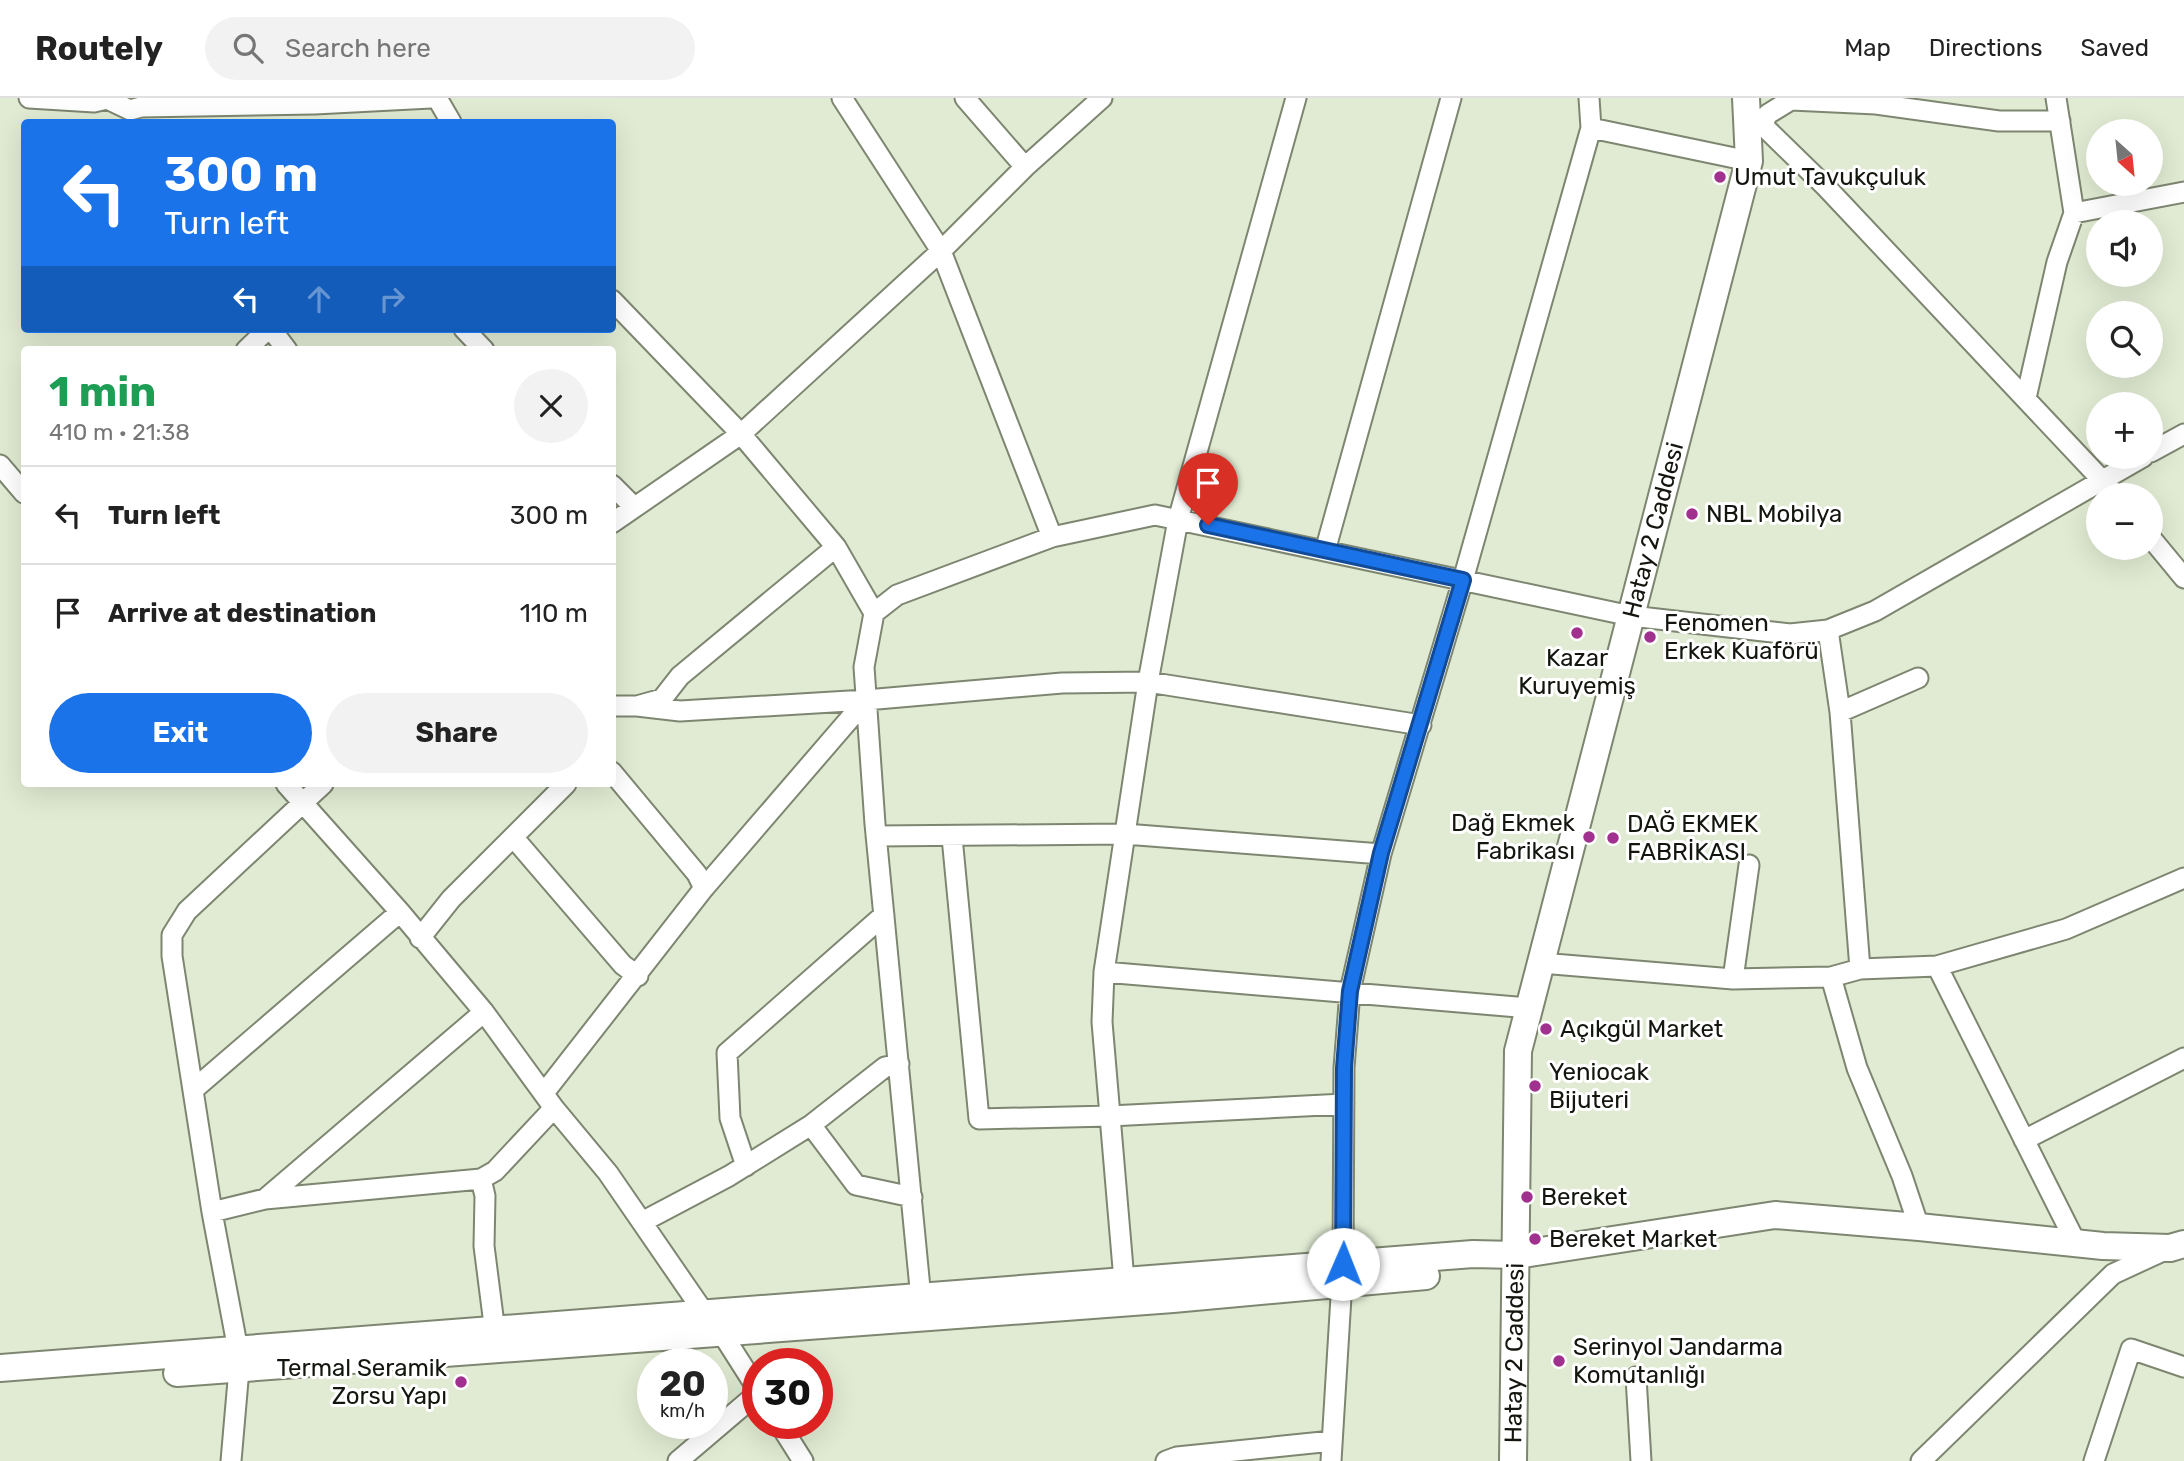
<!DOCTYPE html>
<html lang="en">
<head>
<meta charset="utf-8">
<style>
	body { margin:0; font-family:Rubik,sans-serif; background:#f2f2f2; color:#222; height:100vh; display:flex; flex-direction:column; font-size:26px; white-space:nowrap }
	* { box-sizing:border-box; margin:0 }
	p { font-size:23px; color:#767676 }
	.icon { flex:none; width:38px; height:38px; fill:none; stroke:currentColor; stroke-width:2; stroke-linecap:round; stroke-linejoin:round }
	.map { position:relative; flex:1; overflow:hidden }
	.panel { position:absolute; left:21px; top:248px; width:595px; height:441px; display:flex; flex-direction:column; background:#fff; border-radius:7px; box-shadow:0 7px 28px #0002 }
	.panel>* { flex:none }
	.hud { position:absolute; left:21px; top:21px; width:595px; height:214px; border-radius:7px; box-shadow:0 7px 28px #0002; background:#1a73e8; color:#fff; overflow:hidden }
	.needle { width:46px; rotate:153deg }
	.tools { position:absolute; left:2086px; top:21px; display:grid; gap:14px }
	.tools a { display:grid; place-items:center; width:77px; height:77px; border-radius:50%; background:#fff; box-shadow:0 7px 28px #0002; font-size:35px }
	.speed { position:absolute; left:637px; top:1250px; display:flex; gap:14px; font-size:35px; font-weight:700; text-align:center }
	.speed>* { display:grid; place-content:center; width:91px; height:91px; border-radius:50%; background:#fff; box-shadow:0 7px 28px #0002; line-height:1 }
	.speed small { font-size:18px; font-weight:400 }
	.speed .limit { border:10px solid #d22; background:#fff; color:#111 }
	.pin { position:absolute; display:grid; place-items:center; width:60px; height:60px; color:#fff; margin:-72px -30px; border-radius:50% 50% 50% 0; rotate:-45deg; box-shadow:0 0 7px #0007 }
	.pin .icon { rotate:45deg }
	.me { position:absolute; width:77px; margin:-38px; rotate:1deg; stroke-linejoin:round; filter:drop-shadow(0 0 5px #0008) }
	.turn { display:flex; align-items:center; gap:24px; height:147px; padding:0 28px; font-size:32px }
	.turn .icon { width:91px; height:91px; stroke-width:2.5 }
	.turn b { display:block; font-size:49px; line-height:60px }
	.lanes { display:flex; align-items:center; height:66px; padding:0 28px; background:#0003; justify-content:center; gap:35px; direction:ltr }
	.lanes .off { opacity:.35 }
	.round { display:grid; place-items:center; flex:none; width:74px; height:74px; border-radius:37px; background:#f2f2f2 }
	.overview { display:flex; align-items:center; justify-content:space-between; height:119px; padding:0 28px }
	h1 { font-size:42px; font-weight:700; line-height:52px; color:#1e9e55 }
	.action { display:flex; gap:14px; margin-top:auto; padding:14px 28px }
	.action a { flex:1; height:80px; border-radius:42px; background:#1a73e8; color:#fff; font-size:28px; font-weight:700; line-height:80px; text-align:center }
	.action a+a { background:#f2f2f2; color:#222 }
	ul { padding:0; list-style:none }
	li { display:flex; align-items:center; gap:21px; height:98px; padding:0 28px; border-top:2px solid #e0e0e0 }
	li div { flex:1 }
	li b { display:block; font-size:26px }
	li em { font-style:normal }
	header { display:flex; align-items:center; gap:42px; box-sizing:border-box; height:98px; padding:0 35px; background:#fff; border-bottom:2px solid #e0e0e0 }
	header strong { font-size:33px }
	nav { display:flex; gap:38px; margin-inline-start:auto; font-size:24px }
	.search { width:490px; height:63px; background:#f2f2f2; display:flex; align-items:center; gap:18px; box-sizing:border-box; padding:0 24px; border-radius:38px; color:#767676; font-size:26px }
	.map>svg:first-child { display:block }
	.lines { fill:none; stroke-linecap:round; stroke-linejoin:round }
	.street-casing { stroke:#7d8670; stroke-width:23 }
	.secondary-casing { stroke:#7d8670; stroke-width:30 }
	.street { stroke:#fff; stroke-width:19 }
	.secondary { stroke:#fff; stroke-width:26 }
	.route-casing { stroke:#114b97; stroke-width:18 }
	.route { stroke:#1a73e8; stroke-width:12 }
	.poi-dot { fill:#a1318e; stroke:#fff; stroke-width:2.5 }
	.labels { text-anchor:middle; stroke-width:6; stroke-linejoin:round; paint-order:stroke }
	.poi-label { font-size:24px; fill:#13160e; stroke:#fff; text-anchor:start }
	.street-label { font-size:24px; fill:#13160e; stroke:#fff }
</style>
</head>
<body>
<header>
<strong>Routely</strong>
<div class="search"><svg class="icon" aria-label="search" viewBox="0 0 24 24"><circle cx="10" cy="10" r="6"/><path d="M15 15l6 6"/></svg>Search here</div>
<nav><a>Map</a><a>Directions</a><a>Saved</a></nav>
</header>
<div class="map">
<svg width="2184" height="1363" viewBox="0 0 2184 1363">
	<rect width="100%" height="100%" fill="#e1ebd3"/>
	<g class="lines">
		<g class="street-casing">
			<path id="street" d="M 29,0 L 94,4 L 107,1 L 130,12 L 141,9 L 315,6 L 431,0
				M 437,0 L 451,24
				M 842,0 L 941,153 L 1052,439
				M 965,0 L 1025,69
				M 1589,0 L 1591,30 L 1749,63
				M 1746,11 L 1826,89 L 2116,397
				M 1762,26 L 1768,16 L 1791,2 L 1876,6 L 1999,23 L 2060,23
				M 2074,115 L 2184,94
				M 612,202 L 741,336 L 836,449 L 874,515
				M 271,231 L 287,252
				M 464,231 L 484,252
				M 246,252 L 268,231
				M 2026,300 L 2057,164 L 2074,115 L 2056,0
				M 2151,354 L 2184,336
				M 0,367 L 24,395
				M 612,387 L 634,409
				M 612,425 L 741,336 L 941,153 L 1025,69 L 1102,0
				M 2151,440 L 2184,480
				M 1325,453 L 1451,0
				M 1828,532 L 1840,614 L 1860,871
				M 612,608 L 637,608 L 662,601 L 680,578 L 836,449
				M 637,608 L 680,613 L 866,602 L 1062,585 L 1148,584 L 1421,627
				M 1840,614 L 1918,580
				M 612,674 L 697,776 L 704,790
				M 286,686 L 400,814 L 484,914 L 554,1010 L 608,1075 L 705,1216 L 721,1234 L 758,1292
				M 876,738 L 1125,736 L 1381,756
				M 513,739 L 623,867 L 638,878
				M 952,739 L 979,1021 L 1110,1018 L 1344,1006
				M 420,840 L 451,801 L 566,686
				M 1541,865 L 1733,881 L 1831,879 L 1860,871 L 1937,868 L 2076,1145
				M 1937,868 L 2066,831 L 2184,780
				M 1104,874 L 1148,584 L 1178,422 L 1296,0
				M 1831,879 L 1857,970 L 1902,1078 L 1919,1129
				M 1733,881 L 1749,767
				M 899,966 L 885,969 L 811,1027 L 856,1087 L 912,1099
				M 193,992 L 400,814
				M 544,995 L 704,790 L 866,602
				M 2024,1042 L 2184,960
				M 746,1068 L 730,1020 L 727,955 L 884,817
				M 481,1081 L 485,1098 L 484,1148 L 496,1242
				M 265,1101 L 484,914
				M 212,1114 L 265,1101 L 481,1081 L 495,1073 L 554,1010
				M 642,1124 L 729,1078 L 811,1027
				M 1125,1194 L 1102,924 L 1104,874 L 1529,910
				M 922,1211 L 875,726 L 864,569 L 874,515 L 897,497 L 1052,439 L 1155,417 L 1631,518 L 1790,536 L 1828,532 L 1875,513 L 2143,359
				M 1636,1279 L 1641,1363
				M 779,1325 L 803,1363
				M 231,1363 L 239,1271 L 238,1252 L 212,1114 L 172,858 L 172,837 L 187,813 L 323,686
				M 678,1363 L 758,1295
				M 1166,1363 L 1177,1359 L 1332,1343
				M 1331,1363 L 1343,1166 L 1344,970 L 1350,893 L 1381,756 L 1463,482 L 1591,30
				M 1921,1363 L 2113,1176 L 2165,1152
				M 2094,1363 L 2131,1251 L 2184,1269"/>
		</g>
		<g class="secondary-casing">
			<g id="secondary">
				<path d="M 0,1270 L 1473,1156 L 1516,1157 L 1775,1117 L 1919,1129 L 2103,1148 L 2170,1150 L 2184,1146"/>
				<path d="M 177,1275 L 1173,1201 L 1426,1178"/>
				<path id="s1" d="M 1513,1363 L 1518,953 L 1749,63 L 1746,0"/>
			</g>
		</g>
		<use href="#street" class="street"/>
		<use href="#secondary" class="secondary"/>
	</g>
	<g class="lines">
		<g class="route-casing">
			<path id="route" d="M 1208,427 L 1463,482 L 1381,755 L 1350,893 L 1344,970 L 1343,1166"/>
		</g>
		<use href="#route" class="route"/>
	</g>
	<g class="poi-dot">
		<circle cx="1720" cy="79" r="7"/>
		<circle cx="1692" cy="416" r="7"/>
		<circle cx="1577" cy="535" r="7"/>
		<circle cx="1650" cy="539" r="7"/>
		<circle cx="1589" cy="739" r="7"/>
		<circle cx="1613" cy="740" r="7"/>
		<circle cx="1546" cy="931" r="7"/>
		<circle cx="1535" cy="988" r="7"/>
		<circle cx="1527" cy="1099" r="7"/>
		<circle cx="1535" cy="1141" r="7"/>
		<circle cx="1559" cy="1263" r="7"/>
		<circle cx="461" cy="1284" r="7"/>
	</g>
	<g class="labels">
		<g class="poi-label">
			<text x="1734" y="87">Umut Tavukçuluk</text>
			<text x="1706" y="424">NBL Mobilya</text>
			<text x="1664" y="533">Fenomen<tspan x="1664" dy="28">Erkek Kuaförü</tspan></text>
			<text x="1577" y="568" text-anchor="middle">Kazar<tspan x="1577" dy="28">Kuruyemiş</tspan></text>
			<text x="1575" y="733" text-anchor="end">Dağ Ekmek<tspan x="1575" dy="28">Fabrikası</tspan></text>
			<text x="1627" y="734">DAĞ EKMEK<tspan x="1627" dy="28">FABRİKASI</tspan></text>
			<text x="1560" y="939">Açıkgül Market</text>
			<text x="1549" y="982">Yeniocak<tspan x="1549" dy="28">Bijuteri</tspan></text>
			<text x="1541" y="1107">Bereket</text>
			<text x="1549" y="1149">Bereket Market</text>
			<text x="1573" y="1257">Serinyol Jandarma<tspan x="1573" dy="28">Komutanlığı</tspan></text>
			<text x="447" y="1278" text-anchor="end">Termal Seramik<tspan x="447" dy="28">Zorsu Yapı</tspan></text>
		</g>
		<g class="street-label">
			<text dy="8" stroke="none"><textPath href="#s1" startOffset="948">Hatay 2 Caddesi</textPath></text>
			<text dy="8" stroke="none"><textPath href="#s1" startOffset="108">Hatay 2 Caddesi</textPath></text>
		</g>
	</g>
</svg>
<div class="tools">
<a><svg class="needle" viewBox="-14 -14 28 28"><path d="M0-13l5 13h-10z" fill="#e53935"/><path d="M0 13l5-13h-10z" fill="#767676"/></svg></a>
<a><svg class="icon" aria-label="sound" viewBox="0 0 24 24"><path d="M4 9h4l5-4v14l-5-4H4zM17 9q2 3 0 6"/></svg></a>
<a><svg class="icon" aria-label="search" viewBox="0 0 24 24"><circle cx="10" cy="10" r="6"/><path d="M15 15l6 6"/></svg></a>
<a>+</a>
<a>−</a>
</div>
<div class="speed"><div>20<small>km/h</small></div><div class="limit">30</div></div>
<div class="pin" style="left:1208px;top:427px;background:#d93025"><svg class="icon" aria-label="arrive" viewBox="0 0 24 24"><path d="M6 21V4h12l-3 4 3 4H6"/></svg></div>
<svg class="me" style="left:1343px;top:1166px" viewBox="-20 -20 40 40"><circle r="19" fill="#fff"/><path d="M0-13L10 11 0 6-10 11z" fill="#1a73e8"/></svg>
<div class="hud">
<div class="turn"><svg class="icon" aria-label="left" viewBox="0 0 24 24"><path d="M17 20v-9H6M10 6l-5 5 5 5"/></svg><div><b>300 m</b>Turn left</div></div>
<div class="lanes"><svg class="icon" aria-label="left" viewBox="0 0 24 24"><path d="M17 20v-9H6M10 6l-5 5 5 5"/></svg><svg class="icon off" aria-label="ahead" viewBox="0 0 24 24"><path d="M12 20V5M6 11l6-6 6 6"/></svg><svg class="icon off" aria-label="right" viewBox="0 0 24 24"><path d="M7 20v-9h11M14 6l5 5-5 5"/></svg></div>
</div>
<section class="panel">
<div class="overview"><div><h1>1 min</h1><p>410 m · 21:38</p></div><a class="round"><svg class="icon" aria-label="close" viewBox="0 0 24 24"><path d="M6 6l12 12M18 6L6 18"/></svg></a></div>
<ul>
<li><svg class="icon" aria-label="left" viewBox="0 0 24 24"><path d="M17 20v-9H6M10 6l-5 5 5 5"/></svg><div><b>Turn left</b></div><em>300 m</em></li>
<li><svg class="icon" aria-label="arrive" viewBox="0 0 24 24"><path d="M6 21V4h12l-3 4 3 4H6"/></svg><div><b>Arrive at destination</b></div><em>110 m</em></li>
</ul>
<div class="action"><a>Exit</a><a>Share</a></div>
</section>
</div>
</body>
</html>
